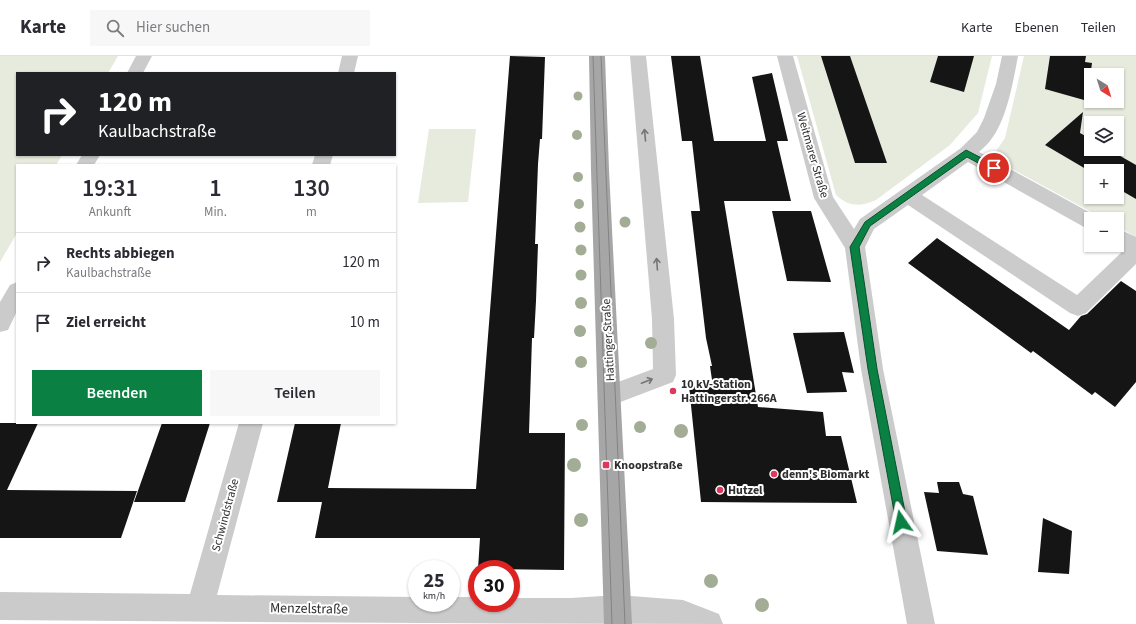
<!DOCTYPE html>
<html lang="de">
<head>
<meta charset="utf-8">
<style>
	body { margin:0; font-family:"Source Sans 3",sans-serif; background:#f7f7f7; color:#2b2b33; height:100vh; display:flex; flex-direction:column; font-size:15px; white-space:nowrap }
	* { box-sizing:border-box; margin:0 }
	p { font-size:13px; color:#7c7c81 }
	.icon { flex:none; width:22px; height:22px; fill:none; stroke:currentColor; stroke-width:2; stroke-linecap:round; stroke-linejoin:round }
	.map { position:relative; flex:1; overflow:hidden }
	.drawer { position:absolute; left:16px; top:108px; width:380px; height:260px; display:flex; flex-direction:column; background:#fff; border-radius:0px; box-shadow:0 1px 3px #0004 }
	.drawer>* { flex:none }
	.guide { position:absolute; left:16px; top:16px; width:380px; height:84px; border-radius:0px; box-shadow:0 1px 3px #0004; background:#202124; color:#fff; overflow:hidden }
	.needle { width:26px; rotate:142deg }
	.buttons { position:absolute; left:1084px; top:12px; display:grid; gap:8px }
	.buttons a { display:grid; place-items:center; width:40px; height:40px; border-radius:0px; background:#fff; box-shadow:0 1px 3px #0004; font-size:20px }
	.speed { position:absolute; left:408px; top:504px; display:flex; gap:8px; font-size:20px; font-weight:700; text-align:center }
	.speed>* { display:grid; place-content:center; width:52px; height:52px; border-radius:50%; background:#fff; box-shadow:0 1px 3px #0004; line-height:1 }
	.speed small { font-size:10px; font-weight:400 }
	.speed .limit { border:6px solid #d22; background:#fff; color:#111 }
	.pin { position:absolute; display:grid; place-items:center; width:34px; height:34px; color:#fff; margin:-17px; border:2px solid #fff; border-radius:50%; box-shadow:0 1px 4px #0007 }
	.me { position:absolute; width:44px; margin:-22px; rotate:349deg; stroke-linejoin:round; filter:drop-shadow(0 0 3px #0008) }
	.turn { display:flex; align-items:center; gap:14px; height:84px; padding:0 16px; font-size:18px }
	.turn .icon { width:52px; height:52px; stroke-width:2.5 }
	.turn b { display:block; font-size:28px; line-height:34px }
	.eta { display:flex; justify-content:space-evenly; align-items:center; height:68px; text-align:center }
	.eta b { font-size:24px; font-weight:600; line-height:28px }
	.cta { display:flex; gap:8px; margin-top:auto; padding:8px 16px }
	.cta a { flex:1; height:46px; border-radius:0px; background:#0b8043; color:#fff; font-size:16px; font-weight:600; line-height:46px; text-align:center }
	.cta a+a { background:#f7f7f7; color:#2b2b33 }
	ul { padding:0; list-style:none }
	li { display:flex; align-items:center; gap:12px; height:60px; padding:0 16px; border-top:1px solid #e1e1e2 }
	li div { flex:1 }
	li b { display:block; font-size:15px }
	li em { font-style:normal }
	header { display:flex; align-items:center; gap:24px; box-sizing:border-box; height:56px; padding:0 20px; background:#fff; border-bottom:1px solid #e1e1e2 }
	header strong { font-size:19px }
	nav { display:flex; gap:22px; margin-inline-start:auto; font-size:14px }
	.search { width:280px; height:36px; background:#f7f7f7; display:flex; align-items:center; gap:10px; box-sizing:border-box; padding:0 14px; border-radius:0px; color:#7c7c81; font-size:15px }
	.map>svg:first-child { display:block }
	.green { fill:#e6ebdd; fill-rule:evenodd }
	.building { fill:#151515 }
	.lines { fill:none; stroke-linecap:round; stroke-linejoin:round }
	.minor { fill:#cbcbcb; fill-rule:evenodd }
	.major { fill:#a6a6a6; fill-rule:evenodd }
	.tram { stroke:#838383; stroke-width:1 }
	.tree { fill:#a3ac95 }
	.oneway { stroke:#757575 }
	.route { fill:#0b8043; stroke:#07532c }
	.poi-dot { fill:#dc395f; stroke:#fff; stroke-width:1.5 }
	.labels { text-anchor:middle; stroke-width:4; stroke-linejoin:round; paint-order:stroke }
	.street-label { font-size:12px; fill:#2e2e2e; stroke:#fff }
	.poi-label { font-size:12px; font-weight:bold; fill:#2e2e2e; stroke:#fff; text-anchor:start }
	.near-street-label { font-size:14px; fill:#2e2e2e; stroke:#fff }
</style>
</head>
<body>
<header>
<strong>Karte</strong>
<div class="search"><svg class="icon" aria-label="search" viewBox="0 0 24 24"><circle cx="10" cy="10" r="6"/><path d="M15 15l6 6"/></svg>Hier suchen</div>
<nav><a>Karte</a><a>Ebenen</a><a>Teilen</a></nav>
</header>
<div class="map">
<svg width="1136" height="568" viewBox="0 0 1136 568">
	<rect width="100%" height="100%" fill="#fff"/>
	<path class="green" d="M 0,0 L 118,0 L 108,17 L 17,17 L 17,99 L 62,99 L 56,109 L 17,109 L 17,177 L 0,206 Z
		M 797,0 L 992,0 L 978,57 L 950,89 L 876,144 C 860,151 849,151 836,139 Z
		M 1024,0 L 1136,0 L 1136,181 L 1117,170 L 1117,163 L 1104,163 L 1003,108 L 994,98 L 1005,82 ZM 1091,19 L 1117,19 L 1117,45 L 1091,45 ZM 1091,67 L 1117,67 L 1117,93 L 1091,93 ZM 1091,115 L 1117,115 L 1117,141 L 1091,141 Z
		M 429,73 L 476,73 L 468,146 L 418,147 Z"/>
	<path class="building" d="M 510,0 L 545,1 L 542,83 L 540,83 L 538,108 L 535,188 L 538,188 L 536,245 L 534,282 L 532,282 L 529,377 L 565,377 L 564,514 L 478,513 L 480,482 L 315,482 L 322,446 L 277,446 L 295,367 L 341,367 L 328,432 L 476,433 Z
		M 671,0 L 700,0 L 714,85 L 777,85 L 791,145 L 724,145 L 758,351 L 823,356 L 826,380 L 841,380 L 857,447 L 701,446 L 689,330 L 713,331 L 710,310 L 712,310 L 706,282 L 691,155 L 700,155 L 692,85 L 682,85 Z
		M 821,0 L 850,0 L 887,107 L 855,107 Z
		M 938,0 L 974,0 L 964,36 L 930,26 Z
		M 1050,0 L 1086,0 L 1085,6 L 1092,7 L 1089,30 L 1085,29 L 1084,44 L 1045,33 Z
		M 772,17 L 788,85 L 766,85 L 752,21 Z
		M 1083,56 L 1080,77 L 1091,83 L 1091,93 L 1108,93 L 1136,109 L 1136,143 L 1117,132 L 1117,115 L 1091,115 L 1091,116 L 1045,89 Z
		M 772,155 L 811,155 L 831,226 L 787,225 Z
		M 937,182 L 1069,274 L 1081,260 L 1087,258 L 1121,225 L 1136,235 L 1136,326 L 1115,351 L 1095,336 L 1092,339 L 1033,295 L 1031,297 L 908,207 Z
		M 844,276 L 854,317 L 842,316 L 847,336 L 807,337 L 793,277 Z
		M 0,367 L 38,367 L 7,434 L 137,435 L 121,482 L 0,482 Z
		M 162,367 L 210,367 L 185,446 L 134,446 Z
		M 937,426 L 959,426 L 963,438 L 973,440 L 988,499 L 937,495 L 924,436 L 939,437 Z
		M 1043,462 L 1072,475 L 1069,518 L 1038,516 Z"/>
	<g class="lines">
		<path class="minor" d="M 136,0 L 152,0 L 143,17 L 127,17 Z
			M 342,0 L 358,0 L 354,17 L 338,17 Z
			M 630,0 L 646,0 L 674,263 L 676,319 L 673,326 L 610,350 L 602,346 L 598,339 L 602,332 L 653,313 L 652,263 Z
			M 777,0 L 793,0 L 833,141 L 854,173 L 860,163 L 961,92 L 977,76 L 984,62 L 996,28 L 1002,0 L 1018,0 C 1013,26 1007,64 990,85 C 987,89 983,92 979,96 L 1098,161 L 1099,163 L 1091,163 L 1091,174 L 1084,171 L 968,106 L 922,139 L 1077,239 L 1124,194 L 1116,189 L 1117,172 L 1136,181 L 1136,208 L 1086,257 L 1078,260 L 1070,257 L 908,149 L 874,173 L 865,191 L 883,313 L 935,568 L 907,568 L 861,313 L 845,192 L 814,142 Z
			M 82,99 L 100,99 L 94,109 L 76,109 Z
			M 315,99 L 333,99 L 330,109 L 312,109 Z
			M 17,226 L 17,255 L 8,274 L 0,276 L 0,246 L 10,229 Z
			M 239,367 L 263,367 L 217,539 L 417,541 L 417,547 L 451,547 L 451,541 L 477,541 L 477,547 L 511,547 L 511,542 L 571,542 L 618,539 L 683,544 L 719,558 L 723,568 C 482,568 241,566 0,564 L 0,536 L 190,538 Z"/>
		<path class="major" d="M 589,0 L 605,0 L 609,114 L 632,568 L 604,568 L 591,114 Z"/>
		<path class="tram" d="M 593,0 L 612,568
			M 601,0 L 625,568"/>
	</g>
	<g class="tree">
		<circle cx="578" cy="40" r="4.5"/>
		<circle cx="577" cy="79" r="5"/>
		<circle cx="578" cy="121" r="5"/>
		<circle cx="579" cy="148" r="5"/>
		<circle cx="625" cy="166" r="5.5"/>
		<circle cx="580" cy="171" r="5.5"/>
		<circle cx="581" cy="194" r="5.5"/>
		<circle cx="581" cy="219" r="5.5"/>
		<circle cx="581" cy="247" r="6"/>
		<circle cx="580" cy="275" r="6"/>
		<circle cx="651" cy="287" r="6"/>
		<circle cx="581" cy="306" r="6"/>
		<circle cx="582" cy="369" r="6"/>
		<circle cx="640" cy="371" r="6"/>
		<circle cx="681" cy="375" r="7"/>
		<circle cx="574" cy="409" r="7"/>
		<circle cx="581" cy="464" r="7"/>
		<circle cx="711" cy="525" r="7"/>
		<circle cx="762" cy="549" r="7"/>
	</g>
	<defs><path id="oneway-shaft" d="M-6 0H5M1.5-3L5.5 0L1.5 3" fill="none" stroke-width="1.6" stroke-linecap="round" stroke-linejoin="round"/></defs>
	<g class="oneway">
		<use href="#oneway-shaft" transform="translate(645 79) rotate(-95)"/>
		<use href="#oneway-shaft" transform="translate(657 208) rotate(-94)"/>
		<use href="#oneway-shaft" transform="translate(647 325) rotate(-21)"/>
	</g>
	<path class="route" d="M 966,94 L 997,110 L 997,114 L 991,114 L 967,101 L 870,170 L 859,191 L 877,313 L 907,466 L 905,470 L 901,471 L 897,470 L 896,466 L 868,313 L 850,191 L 865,166 Z"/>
	<g class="poi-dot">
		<circle cx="673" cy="335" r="4"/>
		<rect x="602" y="405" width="8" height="8" rx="2"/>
		<circle cx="774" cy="418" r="4"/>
		<circle cx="720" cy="434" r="4"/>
	</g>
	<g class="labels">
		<g class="street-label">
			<text transform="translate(813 99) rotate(74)" y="4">Weitmarer Straße</text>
			<text transform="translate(608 284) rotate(-93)" y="4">Hattinger Straße</text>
			<text transform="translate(225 459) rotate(-75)" y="4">Schwindstraße</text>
		</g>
		<g class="poi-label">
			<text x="681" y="332">10 kV-Station<tspan x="681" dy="14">Hattingerstr. 266A</tspan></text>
			<text x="614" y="413">Knoopstraße</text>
			<text x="782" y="422">denn's Biomarkt</text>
			<text x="728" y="438">Hutzel</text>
		</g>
		<g class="near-street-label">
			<text transform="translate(309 552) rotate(1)" y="5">Menzelstraße</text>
		</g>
	</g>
</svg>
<div class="buttons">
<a><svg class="needle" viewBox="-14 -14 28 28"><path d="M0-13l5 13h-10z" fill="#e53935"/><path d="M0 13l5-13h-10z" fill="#7c7c81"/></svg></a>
<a><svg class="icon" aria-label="layers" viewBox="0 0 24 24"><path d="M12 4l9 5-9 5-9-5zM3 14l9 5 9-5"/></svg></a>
<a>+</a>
<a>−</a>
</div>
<div class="speed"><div>25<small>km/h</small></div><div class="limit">30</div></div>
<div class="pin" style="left:994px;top:112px;background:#d93025"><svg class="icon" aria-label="arrive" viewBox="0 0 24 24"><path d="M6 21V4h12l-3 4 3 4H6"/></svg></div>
<svg class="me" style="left:901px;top:466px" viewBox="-20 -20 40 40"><path d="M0-17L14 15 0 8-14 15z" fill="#0b8043" stroke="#fff" stroke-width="4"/></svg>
<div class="guide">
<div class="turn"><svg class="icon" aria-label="right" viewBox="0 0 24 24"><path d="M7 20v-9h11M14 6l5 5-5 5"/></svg><div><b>120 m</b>Kaulbachstraße</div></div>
</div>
<section class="drawer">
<div class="eta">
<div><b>19:31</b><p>Ankunft</p></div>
<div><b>1</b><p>Min.</p></div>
<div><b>130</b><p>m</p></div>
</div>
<ul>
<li><svg class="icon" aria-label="right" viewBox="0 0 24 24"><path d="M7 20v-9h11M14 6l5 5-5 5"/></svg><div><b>Rechts abbiegen</b><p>Kaulbachstraße</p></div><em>120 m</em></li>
<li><svg class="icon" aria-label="arrive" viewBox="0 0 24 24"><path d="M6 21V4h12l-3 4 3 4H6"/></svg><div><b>Ziel erreicht</b></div><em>10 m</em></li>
</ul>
<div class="cta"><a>Beenden</a><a>Teilen</a></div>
</section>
</div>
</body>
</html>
